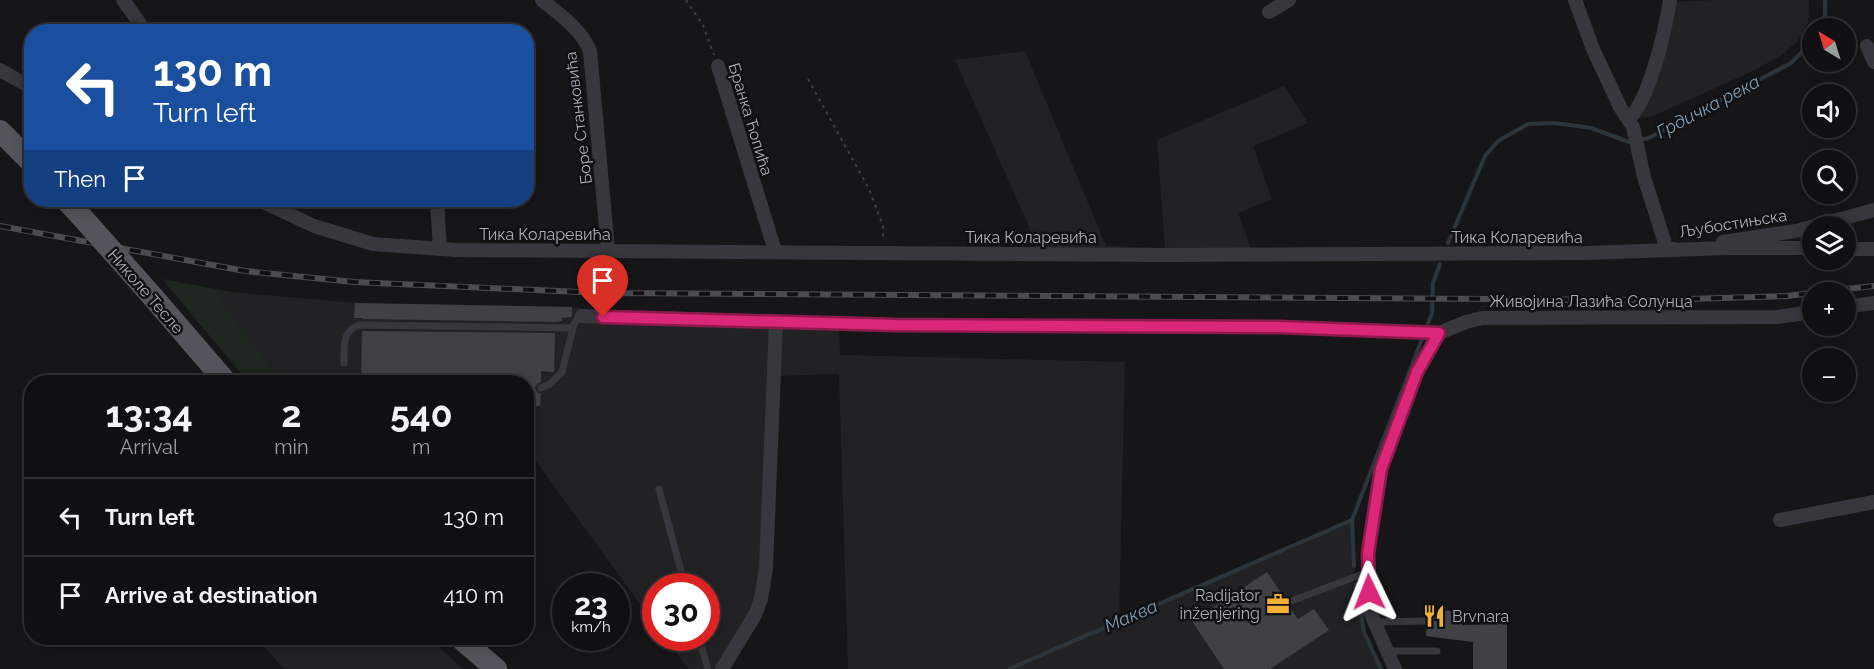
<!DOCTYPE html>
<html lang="en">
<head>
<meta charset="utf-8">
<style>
	body { margin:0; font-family:Raleway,sans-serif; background:#1e1e20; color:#f1f3f6; height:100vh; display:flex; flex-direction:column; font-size:22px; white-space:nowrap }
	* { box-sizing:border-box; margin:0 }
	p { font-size:20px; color:#9c9d9f }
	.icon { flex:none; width:33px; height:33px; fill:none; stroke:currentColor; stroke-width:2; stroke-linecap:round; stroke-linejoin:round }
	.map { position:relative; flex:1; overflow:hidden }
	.drawer { position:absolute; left:24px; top:375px; width:510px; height:270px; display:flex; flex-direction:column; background:#101012; border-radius:24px; box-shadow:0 3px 15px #0003,0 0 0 2px #303032 }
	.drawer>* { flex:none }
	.top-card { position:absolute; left:24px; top:24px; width:510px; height:183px; border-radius:24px; box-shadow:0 3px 15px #0003,0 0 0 2px #303032; background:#1a4fa0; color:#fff; overflow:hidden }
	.needle { width:39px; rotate:322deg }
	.controls { position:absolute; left:1802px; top:18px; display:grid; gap:12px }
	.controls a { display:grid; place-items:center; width:54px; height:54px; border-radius:50%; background:#101012; box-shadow:0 3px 15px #0003,0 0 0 2px #303032; font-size:30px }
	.speed { position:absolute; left:552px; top:573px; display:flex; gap:12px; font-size:30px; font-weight:700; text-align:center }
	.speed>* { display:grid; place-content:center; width:78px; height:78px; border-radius:50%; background:#101012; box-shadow:0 3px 15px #0003,0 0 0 2px #303032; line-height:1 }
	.speed small { font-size:15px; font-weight:400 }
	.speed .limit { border:9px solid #d22; background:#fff; color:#111 }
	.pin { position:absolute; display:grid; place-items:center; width:51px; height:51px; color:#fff; margin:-62px -26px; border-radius:50% 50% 50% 0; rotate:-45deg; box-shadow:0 0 6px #0007 }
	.pin .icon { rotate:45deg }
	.me { position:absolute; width:66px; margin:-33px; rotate:358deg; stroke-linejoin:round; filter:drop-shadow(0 0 4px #0008) }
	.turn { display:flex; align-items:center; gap:21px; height:126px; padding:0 30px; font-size:27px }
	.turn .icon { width:78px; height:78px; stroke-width:2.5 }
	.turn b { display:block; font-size:42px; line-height:51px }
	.then { display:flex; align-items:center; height:57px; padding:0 30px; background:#0003; gap:12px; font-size:22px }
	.eta { display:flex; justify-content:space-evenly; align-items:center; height:102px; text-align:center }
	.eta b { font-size:36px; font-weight:700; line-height:42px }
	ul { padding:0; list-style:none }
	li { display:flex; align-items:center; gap:18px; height:78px; padding:0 30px; border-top:2px solid #303032 }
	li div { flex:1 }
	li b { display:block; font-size:22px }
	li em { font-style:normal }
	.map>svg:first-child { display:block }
	.built { fill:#222225 }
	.green { fill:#1e261f }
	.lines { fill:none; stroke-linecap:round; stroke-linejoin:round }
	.stream { stroke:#2c353c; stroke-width:4 }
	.building { fill:#404145 }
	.path { stroke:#3d3f44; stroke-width:2; stroke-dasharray:3 4.5; stroke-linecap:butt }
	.service { stroke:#37383d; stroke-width:7 }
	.minor { stroke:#37383d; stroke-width:14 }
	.primary { stroke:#53555c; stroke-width:22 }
	.rail-casing { stroke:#4a4c52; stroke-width:6 }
	.rail { stroke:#111113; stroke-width:4; stroke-dasharray:11; stroke-linecap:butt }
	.primary-bridge { stroke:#53555c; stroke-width:22 }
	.route-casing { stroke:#8e194d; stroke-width:15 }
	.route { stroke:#db2777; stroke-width:10 }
	.labels { text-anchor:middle; stroke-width:5; stroke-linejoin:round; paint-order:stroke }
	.street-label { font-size:16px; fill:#a8adb8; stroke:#111113 }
	.poi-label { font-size:16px; fill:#a8adb8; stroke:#111113; text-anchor:end }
	.water-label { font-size:18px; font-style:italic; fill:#7f9bb3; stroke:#111113 }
</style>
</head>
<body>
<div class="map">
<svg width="1874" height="669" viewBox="0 0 1874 669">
	<rect width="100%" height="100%" fill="#161618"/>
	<path class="built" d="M 1714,0 L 1809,0 L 1808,23 L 1798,41 L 1780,56 L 1755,70 L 1651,117 L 1628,119 L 1639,106 L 1670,2 Z
		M 1025,51 L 1106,246 L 1165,248 L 1157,140 L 1284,86 L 1308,123 L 1253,146 L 1272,199 L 1238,213 L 1253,254 L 1041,254 L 955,60 Z
		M 232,292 L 355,303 L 582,308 L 582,316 L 839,324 L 840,355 L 1125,362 L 1119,621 L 1352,520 L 1353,560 L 1361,619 L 1364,632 L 1381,669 L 1009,669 L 1064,644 L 1004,669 L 848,669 L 839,374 L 774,376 L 761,599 L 720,669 L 688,669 L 665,638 L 706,638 L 706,586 L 656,586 L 655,625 L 530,453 L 527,457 L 526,382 L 283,382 L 221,302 Z
		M 256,638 L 429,638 L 463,669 L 284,669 Z"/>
	<path class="green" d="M 162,279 L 232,292 L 221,302 L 283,382 L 248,382 Z"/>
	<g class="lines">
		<path class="stream" d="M 1818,28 L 1825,15 L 1825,0
			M 1448,243 L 1485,156 L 1498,141 L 1528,124 L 1555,123 L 1591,128 L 1629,142 L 1649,138 L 1791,63 L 1812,42
			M 1354,566 L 1352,520 L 1432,313 L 1433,283 L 1440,264
			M 1356,584 L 1364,632 L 1381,669
			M 1009,669 L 1352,520"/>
	</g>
	<path class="building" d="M 355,303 L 572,307 L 572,317 L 562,318 L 562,321 L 555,322 L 363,319 L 363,318 L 354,318 Z
		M 362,331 L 555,333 L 554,372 L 541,371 L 541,382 L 537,384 L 535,388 L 537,392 L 541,394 L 540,406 L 526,405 L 526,382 L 361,382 Z
		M 1267,572 L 1286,600 L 1286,603 L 1298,619 L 1314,609 L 1329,630 L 1270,669 L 1224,669 L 1192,621 Z
		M 1430,608 L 1463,613 L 1462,625 L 1507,624 L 1507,669 L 1473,669 L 1473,642 L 1426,636 L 1427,626 L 1431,621 L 1429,617 Z"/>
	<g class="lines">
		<path class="path" d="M 686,0 L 703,25 L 714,55
			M 808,79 L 869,189 L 883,226 L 883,240"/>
		<path class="service" d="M 344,363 C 344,347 342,331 359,325 L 573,328
			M 541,388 L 550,384 L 562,372 L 574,324 L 578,318 L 582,316
			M 659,489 L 685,586
			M 1291,601 L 1368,572
			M 1374,622 L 1425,621
			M 699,638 L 708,669
			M 1386,651 L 1437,651"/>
		<path class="minor" d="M 123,0 L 146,32
			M 542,0 C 559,14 581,29 590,51 L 608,250
			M 1575,0 L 1593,49 L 1620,107 L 1633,127 L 1644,177 L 1664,240 L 1666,250 L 1674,249
			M 1269,12 L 1289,0
			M 1867,46 L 1874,62
			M 718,66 L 775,251
			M 0,70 L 32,88
			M 1628,119 C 1649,103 1666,27 1670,0
			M 259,200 L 314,226 L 373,244 L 456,250 L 1158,255 L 1586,253 L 1727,248 L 1812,248
			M 437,200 L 440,249
			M 1723,242 L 1796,231 L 1874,210
			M 1845,249 L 1874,249
			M 1845,307 L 1874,303
			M 582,316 L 895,325 L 1279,327 L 1439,333
			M 1780,520 L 1874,502
			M 722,669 L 755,615 L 761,599 L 766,568 L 776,322
			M 1395,669 L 1370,612 L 1368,553 L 1381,469 L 1417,372 L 1439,333 L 1466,322 L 1482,318 L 1777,317 L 1812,312"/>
		<path class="primary" d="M 0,131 L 32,163
			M 66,200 L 81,216
			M 152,296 L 226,382
			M 460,638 L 496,669"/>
		<g class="rail-casing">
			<path id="rail" d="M 0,226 L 245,271 L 354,282 L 602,293 L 1654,300 L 1787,296 L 1812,293
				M 1817,292 L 1874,286"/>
		</g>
		<use href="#rail" class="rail"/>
		<path class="primary-bridge" d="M 81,216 L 152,296"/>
	</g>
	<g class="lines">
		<g class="route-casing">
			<path id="route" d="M 603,317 L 895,325 L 1279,327 L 1439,333 L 1417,372 L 1381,469 L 1368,553 L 1369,592"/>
		</g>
		<use href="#route" class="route"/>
	</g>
	<defs>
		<g id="office-bare" transform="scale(1.8)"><path d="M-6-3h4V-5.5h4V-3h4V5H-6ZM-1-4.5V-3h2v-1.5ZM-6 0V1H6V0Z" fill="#f2b134" stroke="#111113" stroke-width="2.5" paint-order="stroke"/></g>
		<g id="restaurant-bare" transform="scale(1.8)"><path d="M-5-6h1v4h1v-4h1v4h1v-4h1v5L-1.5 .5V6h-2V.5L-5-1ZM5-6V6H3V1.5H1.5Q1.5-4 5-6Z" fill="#f2b134" stroke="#111113" stroke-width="2.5" paint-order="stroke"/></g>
	</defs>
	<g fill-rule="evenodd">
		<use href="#office-bare" x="1278" y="604"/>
		<use href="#restaurant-bare" x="1434" y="616"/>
	</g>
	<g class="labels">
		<g class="street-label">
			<text transform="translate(578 118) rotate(-97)" y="6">Боре Станковића</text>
			<text transform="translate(751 119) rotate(73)" y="6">Бранка Ћопића</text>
			<text transform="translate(1733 223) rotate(-9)" y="6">Љубостињска</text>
			<text x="545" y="240">Тика Коларевића</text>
			<text x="1031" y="243">Тика Коларевића</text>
			<text x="1517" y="243">Тика Коларевића</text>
			<text transform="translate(146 291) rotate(49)" y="6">Николе Тесле</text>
			<text x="1591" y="307">Живојина Лазића Солунца</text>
		</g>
		<g class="poi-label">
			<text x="1260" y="601">Radijator<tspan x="1260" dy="18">inženjering</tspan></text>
			<text x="1452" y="622" text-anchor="start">Brvnara</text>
		</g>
		<g class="water-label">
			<text transform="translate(1708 107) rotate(-28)" y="6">Грдичка река</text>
			<text transform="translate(1131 616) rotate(-23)" y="6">Маква</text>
		</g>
	</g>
</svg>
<div class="controls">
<a><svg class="needle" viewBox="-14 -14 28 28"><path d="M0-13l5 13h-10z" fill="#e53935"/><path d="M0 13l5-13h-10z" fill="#9c9d9f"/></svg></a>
<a><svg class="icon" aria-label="sound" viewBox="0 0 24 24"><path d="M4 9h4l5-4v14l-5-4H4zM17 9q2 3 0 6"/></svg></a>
<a><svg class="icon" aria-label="search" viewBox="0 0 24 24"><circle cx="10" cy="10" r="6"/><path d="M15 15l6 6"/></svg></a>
<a><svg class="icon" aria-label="layers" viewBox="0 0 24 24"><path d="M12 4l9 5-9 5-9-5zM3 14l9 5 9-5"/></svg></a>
<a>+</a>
<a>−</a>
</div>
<div class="speed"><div>23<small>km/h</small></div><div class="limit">30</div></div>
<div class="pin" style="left:603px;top:317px;background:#d93025"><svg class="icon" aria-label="arrive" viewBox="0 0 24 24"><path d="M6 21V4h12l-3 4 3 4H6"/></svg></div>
<svg class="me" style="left:1369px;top:592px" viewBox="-20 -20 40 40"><path d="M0-17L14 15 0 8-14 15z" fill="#db2777" stroke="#fff" stroke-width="4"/></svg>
<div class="top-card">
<div class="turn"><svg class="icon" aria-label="left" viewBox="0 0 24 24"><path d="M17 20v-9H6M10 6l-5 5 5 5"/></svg><div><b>130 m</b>Turn left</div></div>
<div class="then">Then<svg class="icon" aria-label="arrive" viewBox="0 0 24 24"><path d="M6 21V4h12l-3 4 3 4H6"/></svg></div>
</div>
<section class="drawer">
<div class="eta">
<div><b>13:34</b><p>Arrival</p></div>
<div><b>2</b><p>min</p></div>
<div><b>540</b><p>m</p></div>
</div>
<ul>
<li><svg class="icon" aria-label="left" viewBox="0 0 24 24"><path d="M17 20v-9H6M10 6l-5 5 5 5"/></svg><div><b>Turn left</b></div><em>130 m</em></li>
<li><svg class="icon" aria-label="arrive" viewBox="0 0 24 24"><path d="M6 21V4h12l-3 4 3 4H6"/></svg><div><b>Arrive at destination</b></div><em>410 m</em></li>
</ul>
</section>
</div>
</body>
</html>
